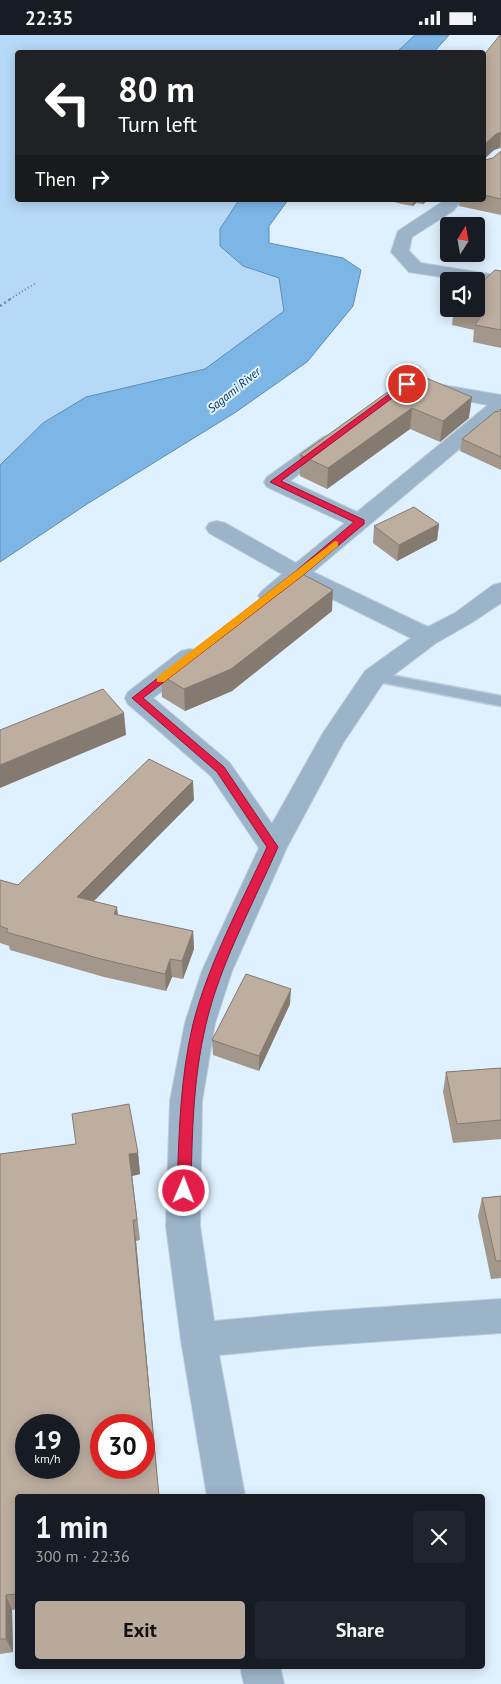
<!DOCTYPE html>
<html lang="en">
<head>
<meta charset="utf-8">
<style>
	body { margin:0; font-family:"PT Sans",sans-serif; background:#20242c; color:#f1f3f6; height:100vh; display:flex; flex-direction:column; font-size:19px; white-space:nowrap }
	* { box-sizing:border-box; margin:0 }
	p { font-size:16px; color:#9ea1a6 }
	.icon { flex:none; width:28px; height:28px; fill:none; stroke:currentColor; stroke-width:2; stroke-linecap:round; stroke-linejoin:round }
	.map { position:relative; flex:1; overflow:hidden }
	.sheet { position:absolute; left:15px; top:1459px; width:470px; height:175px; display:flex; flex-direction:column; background:#171b24; border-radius:5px; box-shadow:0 2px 12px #0003 }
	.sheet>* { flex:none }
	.hud { position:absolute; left:15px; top:15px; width:471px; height:152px; border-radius:5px; box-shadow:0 2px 12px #0003; background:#202124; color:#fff; overflow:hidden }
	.needle { width:32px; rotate:11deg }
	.fabs { position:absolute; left:440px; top:182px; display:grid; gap:10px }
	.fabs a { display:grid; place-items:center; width:45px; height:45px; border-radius:5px; background:#171b24; box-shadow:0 2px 12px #0003; font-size:25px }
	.speed { position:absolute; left:15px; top:1379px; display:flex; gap:10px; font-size:25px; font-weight:700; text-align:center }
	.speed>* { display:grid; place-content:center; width:65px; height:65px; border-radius:50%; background:#171b24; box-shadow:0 2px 12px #0003; line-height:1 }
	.speed small { font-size:12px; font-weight:400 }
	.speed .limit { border:8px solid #d22; background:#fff; color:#111 }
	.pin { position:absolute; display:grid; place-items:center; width:42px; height:42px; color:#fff; margin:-21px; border:2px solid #fff; border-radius:50%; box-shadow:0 1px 5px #0007 }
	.me { position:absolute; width:55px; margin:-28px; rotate:1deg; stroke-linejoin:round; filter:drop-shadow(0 0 4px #0008) }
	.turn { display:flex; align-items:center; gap:18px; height:105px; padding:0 20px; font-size:22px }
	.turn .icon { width:65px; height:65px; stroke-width:2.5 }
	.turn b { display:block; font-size:35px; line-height:42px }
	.then { display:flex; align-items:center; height:48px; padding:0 20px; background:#0003; gap:10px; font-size:19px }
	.round { display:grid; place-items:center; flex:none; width:52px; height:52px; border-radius:5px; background:#20242c }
	.overview { display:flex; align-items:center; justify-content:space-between; height:85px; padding:0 20px }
	h1 { font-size:30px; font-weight:600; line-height:38px }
	.button { display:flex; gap:10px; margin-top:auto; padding:10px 20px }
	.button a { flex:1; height:58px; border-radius:5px; background:#b8a99a; color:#111; font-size:20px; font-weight:600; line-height:58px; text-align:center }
	.button a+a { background:#20242c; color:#f1f3f6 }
	.status { display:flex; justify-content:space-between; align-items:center; height:35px; padding:0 25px; background:#171b24; direction:ltr }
	.status svg { height:14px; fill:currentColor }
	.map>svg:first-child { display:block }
	.green { fill:#b6d9f7 }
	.water { fill:#7cb6e7; stroke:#618bb0 }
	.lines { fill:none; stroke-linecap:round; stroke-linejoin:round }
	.service-casing { stroke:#bdccd9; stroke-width:3 }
	.minor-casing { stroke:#bdccd9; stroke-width:2 }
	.path-far1 { stroke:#7b8690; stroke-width:2; stroke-dasharray:1 2.5; stroke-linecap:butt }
	.path { stroke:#7b8690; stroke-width:2.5; stroke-dasharray:2 3; stroke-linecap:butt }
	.service { fill:#9bb4ca; fill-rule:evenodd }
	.minor { fill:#9bb4ca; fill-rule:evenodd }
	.wall { fill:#a3968a }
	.shaded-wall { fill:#847a70 }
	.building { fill:#bdaea0; stroke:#847a70; fill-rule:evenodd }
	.route { fill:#e11d48; stroke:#92132f }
	.slow { fill:#f59e0b }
	.labels { text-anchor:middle; stroke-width:4; stroke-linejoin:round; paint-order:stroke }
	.far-water-label { font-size:12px; font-style:italic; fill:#053454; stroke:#dff0fe }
</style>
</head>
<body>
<div class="status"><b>22:35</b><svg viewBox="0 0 49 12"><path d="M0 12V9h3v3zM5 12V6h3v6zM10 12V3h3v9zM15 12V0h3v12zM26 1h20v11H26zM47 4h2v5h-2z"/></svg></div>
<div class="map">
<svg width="501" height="1649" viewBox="0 0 501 1649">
	<rect width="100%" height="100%" fill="#dff0fe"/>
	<path class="green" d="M 0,0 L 415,0 L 397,18 L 18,18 L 18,165 L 239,165 L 220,194 L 243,231 L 279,243 L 284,276 L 205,334 L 86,362 L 43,388 L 0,430 Z"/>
	<path class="water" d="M 415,0 L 449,0 L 434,17 L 397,17 Z
		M 239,165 L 288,165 L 269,191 L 269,208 L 343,223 L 361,235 L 353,271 L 307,327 L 236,377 L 87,469 L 0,527 L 0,430 L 43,388 L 86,362 L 205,334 L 284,276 L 279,243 L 243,231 L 220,211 L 220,194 Z"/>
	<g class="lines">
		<g class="service-casing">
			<path id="service" d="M 374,637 L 501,661 L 501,671 L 369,645 L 367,642 L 369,639 Z"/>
		</g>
		<g class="minor-casing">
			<path id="minor" d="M 445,165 L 462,165 L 453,176 L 412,202 L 409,216 L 421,228 L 501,241 L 501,251 L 409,237 L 391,217 L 398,196 Z
				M 431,348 L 501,360 L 501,379 L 313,537 L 428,592 L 455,578 L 493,550 L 501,548 L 501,568 L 471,588 L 436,608 L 383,648 L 343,708 L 287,812 L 232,936 L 215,988 L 202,1066 L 200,1191 L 214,1286 L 312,1277 L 501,1264 L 501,1298 L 312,1311 L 219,1320 L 245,1461 L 207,1461 L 181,1305 L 166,1191 L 170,1066 L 185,988 L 202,936 L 259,813 L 211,741 L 128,669 L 125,663 L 128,657 L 181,616 L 190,614 L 199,616 L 202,622 L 199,628 L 153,663 L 229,727 L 272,789 L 323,698 L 365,636 L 411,603 L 300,548 C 288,558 278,571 262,566 L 258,561 L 262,556 L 282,539 L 209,498 L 206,493 L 209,488 L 217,486 L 225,488 L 296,528 L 345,488 L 267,452 L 264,447 L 267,442 L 323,402 L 330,400 L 337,402 L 340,406 L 337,410 L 290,446 L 357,477 L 488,370 L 424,358 L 421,354 L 424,350 Z
				M 240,1631 L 280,1631 L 284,1649 L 244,1649 Z"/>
		</g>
		<path class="path-far1" d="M 10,264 L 36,248"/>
		<path class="path" d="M 0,271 L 12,263"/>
		<use href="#service" class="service"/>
		<use href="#minor" class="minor"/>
	</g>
	<path class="wall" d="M 501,0 L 501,113 L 494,115 L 485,123 L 485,125 L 493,123 L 501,116 L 501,180 L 459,171 L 460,165 L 484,165 L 484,20 Z
		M 386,165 L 428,165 L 423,169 L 416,168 L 413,171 L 402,169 Z
		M 501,236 L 501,313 L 473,307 L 474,295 L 452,290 L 454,274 L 476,274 Z
		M 414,338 L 469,383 L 440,407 L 410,394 L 327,454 L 300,441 L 300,420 Z
		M 501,374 L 501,435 L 460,416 L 462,404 Z
		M 439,489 L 437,505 L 397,526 L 373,508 L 374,491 Z
		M 332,576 L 232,656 L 185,676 L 162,662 L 161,640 Z
		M 194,765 L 94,866 L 118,880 L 193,896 L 194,914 L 183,944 L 172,942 L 166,956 L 104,942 L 10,915 L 9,911 L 0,908 L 0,845 L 18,850 Z
		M 290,969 L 259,1036 L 213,1020 L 212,1005 Z
		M 501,1033 L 501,1104 L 453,1108 L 443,1057 L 446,1037 Z
		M 76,1109 L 138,1118 L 140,1139 L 132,1141 L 140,1205 L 136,1206 L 159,1461 L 18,1461 L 18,1574 L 12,1575 L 13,1617 L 0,1619 L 0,1119 Z
		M 501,1161 L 501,1243 L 491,1244 L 478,1181 L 482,1163 Z"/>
	<path class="shaded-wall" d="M 501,97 L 500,112 L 494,115 L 484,124 L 485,109 L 496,99 Z
		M 413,165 L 416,165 L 416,168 L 413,171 Z
		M 423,165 L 428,165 L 423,169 Z
		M 472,362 L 469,383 L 440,407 L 443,386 Z
		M 412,373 L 410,394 L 327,454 L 328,433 Z
		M 439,489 L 437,505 L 397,526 L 399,510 Z
		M 333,555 L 332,576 L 232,656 L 185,676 L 184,654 Z
		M 124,678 L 126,700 L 0,753 L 0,730 Z
		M 193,746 L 194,765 L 80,880 L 77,862 Z
		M 117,872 L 119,890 L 114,879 Z
		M 193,896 L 194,914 L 183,944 L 182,926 Z
		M 170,924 L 172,942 L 166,956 L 165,939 Z
		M 291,954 L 290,969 L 259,1036 L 259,1021 Z
		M 138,1118 L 140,1139 L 132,1141 L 140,1205 L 129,1119 Z
		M 133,1185 L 136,1206 L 159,1461 Z
		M 6,1560 L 12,1575 L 13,1617 L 6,1604 Z"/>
	<path class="building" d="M 500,0 L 501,0 L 501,97 L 496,99 L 485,109 L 485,125 L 493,123 L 501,116 L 501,164 L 484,160 L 484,20 Z
		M 495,235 L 501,236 L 501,295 L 475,290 L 482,279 L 457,274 L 476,274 L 476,253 Z
		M 414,338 L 472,362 L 443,386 L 412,373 L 328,433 L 300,420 Z
		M 501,374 L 501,422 L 462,404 L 496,376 L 498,377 Z
		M 414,472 L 439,489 L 399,510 L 374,491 Z
		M 298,537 L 333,555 L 231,634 L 184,654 L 161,640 Z
		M 103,654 L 124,678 L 0,730 L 0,695 Z
		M 149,724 L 193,746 L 77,862 L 117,872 L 114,879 L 193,896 L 182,926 L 170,924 L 165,939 L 101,924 L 6,897 L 8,894 L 0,891 L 0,845 L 18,850 Z
		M 246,939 L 291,954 L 259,1021 L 212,1005 Z
		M 501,1033 L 501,1085 L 457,1089 L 446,1037 Z
		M 129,1069 L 138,1118 L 129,1119 L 137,1185 L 133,1185 L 159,1461 L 18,1461 L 18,1559 L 6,1560 L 6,1604 L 0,1604 L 0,1119 L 76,1109 L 72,1079 ZM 26,1390 L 69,1390 L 69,1432 L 26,1432 ZM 101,1390 L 144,1390 L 144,1432 L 101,1432 Z
		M 501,1161 L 501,1226 L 496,1226 L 482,1163 Z"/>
	<path class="route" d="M 404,348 L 411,349 L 281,446 L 364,485 L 364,489 L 302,541 L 143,663 L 224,732 L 278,812 C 253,869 220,929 206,989 C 193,1044 192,1099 191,1156 L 189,1160 L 184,1162 L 179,1160 L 177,1156 C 179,1099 180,1043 193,989 C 208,929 241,869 267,812 L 217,737 L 132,663 L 296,536 L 354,487 L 270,447 Z"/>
	<path class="slow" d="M 335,506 L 338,507 L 338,511 L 302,541 L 164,647 L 157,647 L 157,642 Z"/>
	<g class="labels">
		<g class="far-water-label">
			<text transform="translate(234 355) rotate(-39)" y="4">Sagami River</text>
		</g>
	</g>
</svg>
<div class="fabs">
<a><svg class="needle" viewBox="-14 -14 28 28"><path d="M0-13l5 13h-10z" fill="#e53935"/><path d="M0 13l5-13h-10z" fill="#9ea1a6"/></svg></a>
<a><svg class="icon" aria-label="sound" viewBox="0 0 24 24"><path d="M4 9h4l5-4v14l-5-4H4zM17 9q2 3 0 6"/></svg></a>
</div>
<div class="speed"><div>19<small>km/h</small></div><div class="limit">30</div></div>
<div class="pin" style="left:407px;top:349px;background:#d93025"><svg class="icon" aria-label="arrive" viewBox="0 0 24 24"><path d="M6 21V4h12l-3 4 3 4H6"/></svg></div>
<svg class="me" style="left:184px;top:1156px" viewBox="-20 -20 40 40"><circle r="17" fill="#e11d48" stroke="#fff" stroke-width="3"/><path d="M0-11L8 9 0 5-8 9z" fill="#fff"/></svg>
<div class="hud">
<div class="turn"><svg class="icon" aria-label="left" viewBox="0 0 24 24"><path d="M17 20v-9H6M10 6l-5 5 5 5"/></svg><div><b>80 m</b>Turn left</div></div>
<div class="then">Then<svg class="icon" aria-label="right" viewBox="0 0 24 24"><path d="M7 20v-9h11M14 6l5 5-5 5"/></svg></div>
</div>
<section class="sheet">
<div class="overview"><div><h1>1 min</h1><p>300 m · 22:36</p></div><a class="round"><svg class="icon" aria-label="close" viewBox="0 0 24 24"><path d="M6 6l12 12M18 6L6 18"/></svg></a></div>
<div class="button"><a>Exit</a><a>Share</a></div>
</section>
</div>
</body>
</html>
